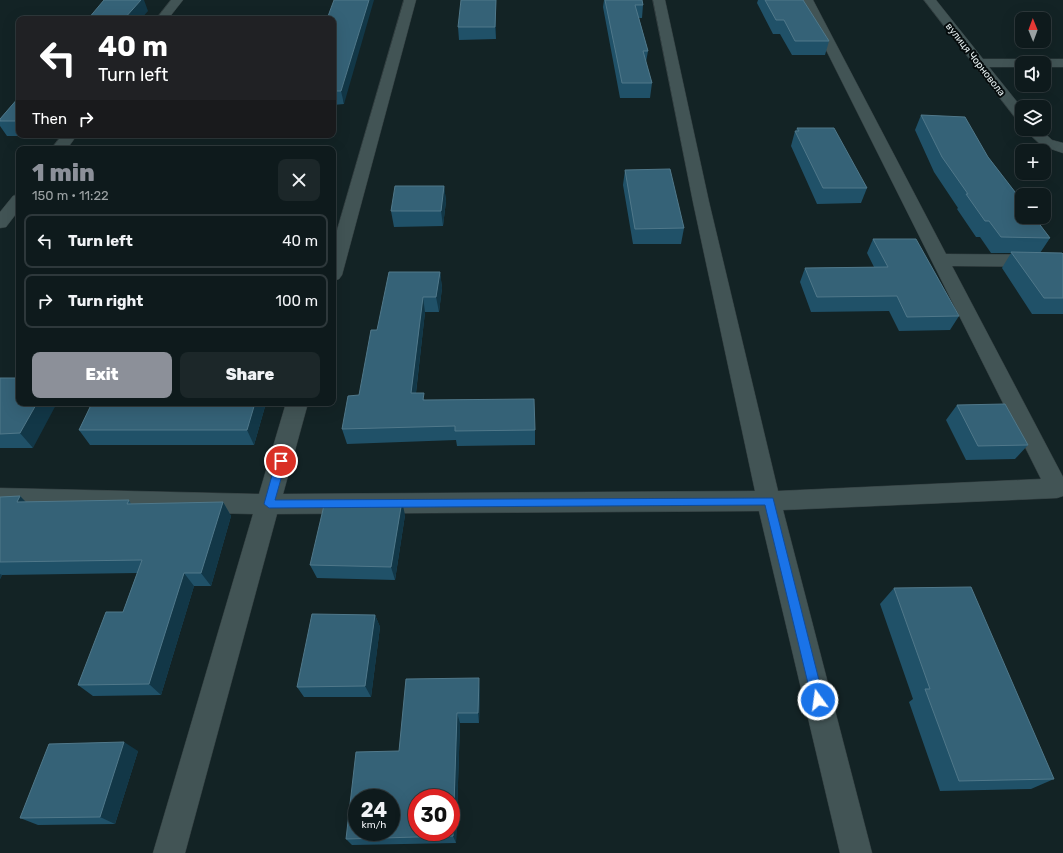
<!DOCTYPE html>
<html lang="en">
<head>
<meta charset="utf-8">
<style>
	body { margin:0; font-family:Rubik,sans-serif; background:#1c2729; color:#f1f3f6; height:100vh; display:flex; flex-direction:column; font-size:15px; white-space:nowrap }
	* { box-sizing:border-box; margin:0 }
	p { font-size:13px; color:#9ba1a3 }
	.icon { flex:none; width:22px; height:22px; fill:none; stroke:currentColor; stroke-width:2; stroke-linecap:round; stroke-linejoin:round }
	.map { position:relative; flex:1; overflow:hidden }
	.sheet { position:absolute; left:16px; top:146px; width:320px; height:260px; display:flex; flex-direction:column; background:#0e1a1c; border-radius:8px; box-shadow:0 4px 16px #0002,0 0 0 1px #2e383b }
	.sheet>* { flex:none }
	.top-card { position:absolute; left:16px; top:16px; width:320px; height:122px; border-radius:8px; box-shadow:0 4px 16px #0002,0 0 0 1px #2e383b; background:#202124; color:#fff; overflow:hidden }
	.needle { width:26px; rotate:359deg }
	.buttons { position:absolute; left:1015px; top:12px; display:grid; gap:8px }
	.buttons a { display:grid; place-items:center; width:36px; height:36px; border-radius:8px; background:#0e1a1c; box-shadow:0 4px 16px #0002,0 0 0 1px #2e383b; font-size:20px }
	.speed { position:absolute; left:348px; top:789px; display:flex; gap:8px; font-size:20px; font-weight:700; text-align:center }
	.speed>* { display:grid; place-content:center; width:52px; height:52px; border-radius:50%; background:#0e1a1c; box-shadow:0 4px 16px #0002,0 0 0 1px #2e383b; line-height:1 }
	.speed small { font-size:10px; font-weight:400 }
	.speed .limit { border:6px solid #d22; background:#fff; color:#111 }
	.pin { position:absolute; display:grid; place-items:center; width:34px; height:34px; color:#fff; margin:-17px; border:2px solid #fff; border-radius:50%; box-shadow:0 1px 4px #0007 }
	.me { position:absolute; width:44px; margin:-22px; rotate:346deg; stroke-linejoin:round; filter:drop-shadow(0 0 3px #0008) }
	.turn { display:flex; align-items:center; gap:14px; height:84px; padding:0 16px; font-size:18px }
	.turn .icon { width:52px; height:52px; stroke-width:2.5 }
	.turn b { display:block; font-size:28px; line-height:34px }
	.then { display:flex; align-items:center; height:38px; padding:0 16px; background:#0003; gap:8px; font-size:15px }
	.round { display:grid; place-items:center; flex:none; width:42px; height:42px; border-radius:8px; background:#1c2729 }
	.headline { display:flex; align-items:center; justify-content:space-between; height:68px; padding:0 16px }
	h1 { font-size:24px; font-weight:800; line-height:30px; color:#8c9099 }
	.primary-button { display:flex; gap:8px; margin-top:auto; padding:8px 16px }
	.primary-button a { flex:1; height:46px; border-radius:8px; background:#8c9099; color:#fff; font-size:16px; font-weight:800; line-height:46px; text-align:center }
	.primary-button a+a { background:#1c2729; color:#f1f3f6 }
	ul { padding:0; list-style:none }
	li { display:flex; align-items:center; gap:12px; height:54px; margin:0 8px 6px; padding:0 8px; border:2px solid #2e383b; border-radius:8px }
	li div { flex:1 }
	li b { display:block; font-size:15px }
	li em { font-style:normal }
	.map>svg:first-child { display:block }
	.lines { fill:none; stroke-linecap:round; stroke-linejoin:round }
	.street-casing { stroke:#333e40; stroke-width:1 }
	.street { fill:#425455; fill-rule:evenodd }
	.wall { fill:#205168 }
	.shaded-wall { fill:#123747 }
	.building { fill:#356277; stroke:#50788a; fill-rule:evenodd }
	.route { fill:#1a73e8; stroke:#114b97 }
	.labels { text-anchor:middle; stroke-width:4; stroke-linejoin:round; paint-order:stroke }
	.far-street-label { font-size:10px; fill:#e4eeef; stroke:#050b0c }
</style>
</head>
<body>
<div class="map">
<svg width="1063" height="853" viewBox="0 0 1063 853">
	<rect width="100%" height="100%" fill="#132325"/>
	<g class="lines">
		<g class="street-casing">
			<path id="street" d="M 171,0 L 183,0 L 168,19 L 156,19 Z
				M 404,0 L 416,0 L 342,275 L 339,279 L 333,281 L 333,244 Z
				M 653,0 L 665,0 L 709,202 L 778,491 L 1041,479 L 801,0 L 813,0 L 946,254 L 1063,255 L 1063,267 L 952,266 L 1063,477 L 1063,496 L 1057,498 L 783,510 L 872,853 L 840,853 L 759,511 L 277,514 L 185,853 L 153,853 L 253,514 L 0,508 L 0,488 L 259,494 L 286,403 L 308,403 L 283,494 L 755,491 L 693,202 Z
				M 924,0 L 936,0 L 983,59 L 1063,59 L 1063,67 L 1044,67 L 1044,63 L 1022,63 L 1022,67 L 989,67 L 1022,108 L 1022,121 L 1017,120 Z
				M 1024,129 L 1040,129 L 1052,140 L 1063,143 L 1063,153 L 1042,146 Z
				M 62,135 L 77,135 L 67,149 L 51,149 Z
				M 19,194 L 19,210 L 6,227 L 0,228 L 0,212 L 13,196 Z"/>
		</g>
		<use href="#street" class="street"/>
	</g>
	<path class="wall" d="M 496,0 L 496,39 L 459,40 L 458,27 Z
		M 604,0 L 642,0 L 643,5 L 642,18 L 639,18 L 648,51 L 646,62 L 652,83 L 650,98 L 620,98 L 603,7 Z
		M 758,0 L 803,0 L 829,41 L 825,55 L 792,55 L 780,34 L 773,34 L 757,3 Z
		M 333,19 L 344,104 L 333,105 Z
		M 19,97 L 19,135 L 44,135 L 43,136 L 7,136 L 0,126 L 0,119 Z
		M 921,115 L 988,157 L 1050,238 L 1040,253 L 1063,254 L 1063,314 L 1032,314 L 1002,268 L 1011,253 L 991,253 L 980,237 L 976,237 L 957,209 L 958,208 L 934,172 L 915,130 Z
		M 797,128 L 867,188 L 861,203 L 817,204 L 791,146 L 795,131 L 796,131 Z
		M 625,170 L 684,228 L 681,244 L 633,244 L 623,185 Z
		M 444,186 L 446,201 L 443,226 L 394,227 L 391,211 Z
		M 873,239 L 959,316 L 950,330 L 899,331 L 889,311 L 811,312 L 800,282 L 805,268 L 874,267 L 867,253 Z
		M 440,272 L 442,288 L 439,312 L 425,312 L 416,393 L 425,400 L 535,430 L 535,445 L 457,446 L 456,440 L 347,444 L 342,429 L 359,395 L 377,330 Z
		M 0,378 L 33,448 L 0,448 Z
		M 92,403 L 266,403 L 254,445 L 90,445 L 79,430 Z
		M 957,405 L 1028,445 L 1015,459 L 966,460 L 946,420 Z
		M 20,496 L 25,502 L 129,500 L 131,504 L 223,502 L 231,516 L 211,586 L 194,586 L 161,695 L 93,696 L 78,685 L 123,612 L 137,573 L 2,575 L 0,579 L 0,497 Z
		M 405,515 L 395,580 L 317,578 L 310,565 Z
		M 894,588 L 1054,779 L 1031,789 L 940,791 L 909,702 L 913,699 L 880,604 Z
		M 375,615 L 380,627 L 371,697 L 304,697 L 297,687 Z
		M 480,688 L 479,723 L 460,723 L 456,843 L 352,845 L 346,839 L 399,751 Z
		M 138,751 L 115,824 L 38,825 L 20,818 Z"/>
	<path class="shaded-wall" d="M 141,0 L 144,0 L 148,11 L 141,19 L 124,19 Z
		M 369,0 L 374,0 L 344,104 L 341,91 Z
		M 496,0 L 496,39 L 495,27 Z
		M 444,186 L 446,201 L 443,226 L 441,211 Z
		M 440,272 L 442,288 L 439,312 L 436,297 Z
		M 423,297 L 425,312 L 414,409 L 411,393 Z
		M 37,403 L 57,403 L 33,448 L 20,433 Z
		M 255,403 L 266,403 L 254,445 L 247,430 Z
		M 20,496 L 34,510 L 17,502 Z
		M 402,501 L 405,515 L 395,580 L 391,567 Z
		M 223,502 L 231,516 L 211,586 L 201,573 Z
		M 184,573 L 194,586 L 161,695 L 149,684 Z
		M 0,574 L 2,575 L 0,579 Z
		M 375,615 L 380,627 L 371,697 L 365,686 Z
		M 479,678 L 480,688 L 479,723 L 478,713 Z
		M 457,713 L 460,723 L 456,843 L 453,836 Z
		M 124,742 L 138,751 L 115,824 L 100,817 Z"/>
	<path class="building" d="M 104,0 L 141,0 L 124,19 L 88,19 Z
		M 334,0 L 369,0 L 341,91 L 333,91 L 333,19 L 327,19 Z
		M 461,0 L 496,0 L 495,27 L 458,27 Z
		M 605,0 L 642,0 L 643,5 L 635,5 L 648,51 L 643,51 L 652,83 L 622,83 Z
		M 765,0 L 803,0 L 829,41 L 795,41 L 784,20 L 776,20 Z
		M 19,97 L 19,121 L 0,121 L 0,119 Z
		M 921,115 L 965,117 L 988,157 L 1022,201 L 1022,217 L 1034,217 L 1050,238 L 1001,237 L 989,221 L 985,221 L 966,194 L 968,194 L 942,157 Z
		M 797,128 L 834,128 L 867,188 L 823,188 L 795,131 L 799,131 Z
		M 670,169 L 684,228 L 635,229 L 625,170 Z
		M 395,186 L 444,186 L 441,211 L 391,211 Z
		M 873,239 L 916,239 L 959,316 L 907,317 L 897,296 L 817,297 L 805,268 L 888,267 Z
		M 1011,252 L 1062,253 L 1063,254 L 1063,298 L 1044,298 Z
		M 389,272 L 440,272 L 436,297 L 423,297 L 411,393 L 424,393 L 423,400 L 534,399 L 535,430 L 455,431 L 455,426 L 342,429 L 348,396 L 359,395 L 371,330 L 377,330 Z
		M 0,378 L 19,378 L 19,403 L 37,403 L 20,433 L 0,434 Z
		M 92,403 L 255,403 L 247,430 L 79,430 Z
		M 1005,404 L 1028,445 L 978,446 L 957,405 Z
		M 20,496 L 17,502 L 129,500 L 127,504 L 223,502 L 201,573 L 184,573 L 149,684 L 78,685 L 106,612 L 123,612 L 142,560 L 0,562 L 0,497 Z
		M 325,501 L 402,501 L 391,567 L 310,565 Z
		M 971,587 L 1054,779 L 959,781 L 925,689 L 930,689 L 894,588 Z
		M 312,614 L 375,615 L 365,686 L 297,687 Z
		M 479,678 L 478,713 L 457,713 L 453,836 L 346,839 L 356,752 L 399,751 L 406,679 ZM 357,798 L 391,798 L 391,832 L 357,832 ZM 417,798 L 451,798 L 451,832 L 417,832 Z
		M 124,742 L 100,817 L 20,818 L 49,744 Z"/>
	<path class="route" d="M 281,457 L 286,461 L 275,500 L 773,498 L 824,700 L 822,704 L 818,706 L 814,704 L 812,700 L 765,505 L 269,508 L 264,504 L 276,461 Z"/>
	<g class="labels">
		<g class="far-street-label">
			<text transform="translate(976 59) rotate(52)" y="4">вулиця Чорновола</text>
		</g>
	</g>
</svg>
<div class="buttons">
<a><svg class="needle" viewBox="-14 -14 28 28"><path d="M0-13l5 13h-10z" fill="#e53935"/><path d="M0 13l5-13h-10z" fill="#9ba1a3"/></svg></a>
<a><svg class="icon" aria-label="sound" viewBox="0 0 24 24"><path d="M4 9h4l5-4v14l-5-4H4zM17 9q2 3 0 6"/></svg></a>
<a><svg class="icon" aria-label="layers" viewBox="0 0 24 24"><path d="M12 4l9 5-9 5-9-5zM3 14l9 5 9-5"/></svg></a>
<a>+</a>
<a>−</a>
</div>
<div class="speed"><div>24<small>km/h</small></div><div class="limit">30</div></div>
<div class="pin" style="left:281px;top:461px;background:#d93025"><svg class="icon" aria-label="arrive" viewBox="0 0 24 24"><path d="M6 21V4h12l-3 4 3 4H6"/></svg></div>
<svg class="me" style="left:818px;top:700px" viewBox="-20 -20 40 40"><circle r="17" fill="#1a73e8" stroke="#fff" stroke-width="3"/><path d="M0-11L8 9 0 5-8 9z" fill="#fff"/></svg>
<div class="top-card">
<div class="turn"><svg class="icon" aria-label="left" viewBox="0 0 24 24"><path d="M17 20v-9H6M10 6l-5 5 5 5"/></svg><div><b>40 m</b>Turn left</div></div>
<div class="then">Then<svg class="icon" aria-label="right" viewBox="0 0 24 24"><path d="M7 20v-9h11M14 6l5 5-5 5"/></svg></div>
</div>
<section class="sheet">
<div class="headline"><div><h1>1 min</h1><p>150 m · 11:22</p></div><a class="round"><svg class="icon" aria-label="close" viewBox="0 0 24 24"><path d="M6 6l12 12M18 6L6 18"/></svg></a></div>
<ul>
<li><svg class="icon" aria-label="left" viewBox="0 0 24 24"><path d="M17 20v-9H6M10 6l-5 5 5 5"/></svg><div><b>Turn left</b></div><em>40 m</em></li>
<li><svg class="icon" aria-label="right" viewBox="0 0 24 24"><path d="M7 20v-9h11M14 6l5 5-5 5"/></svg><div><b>Turn right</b></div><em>100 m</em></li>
</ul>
<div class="primary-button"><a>Exit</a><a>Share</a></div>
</section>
</div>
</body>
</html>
